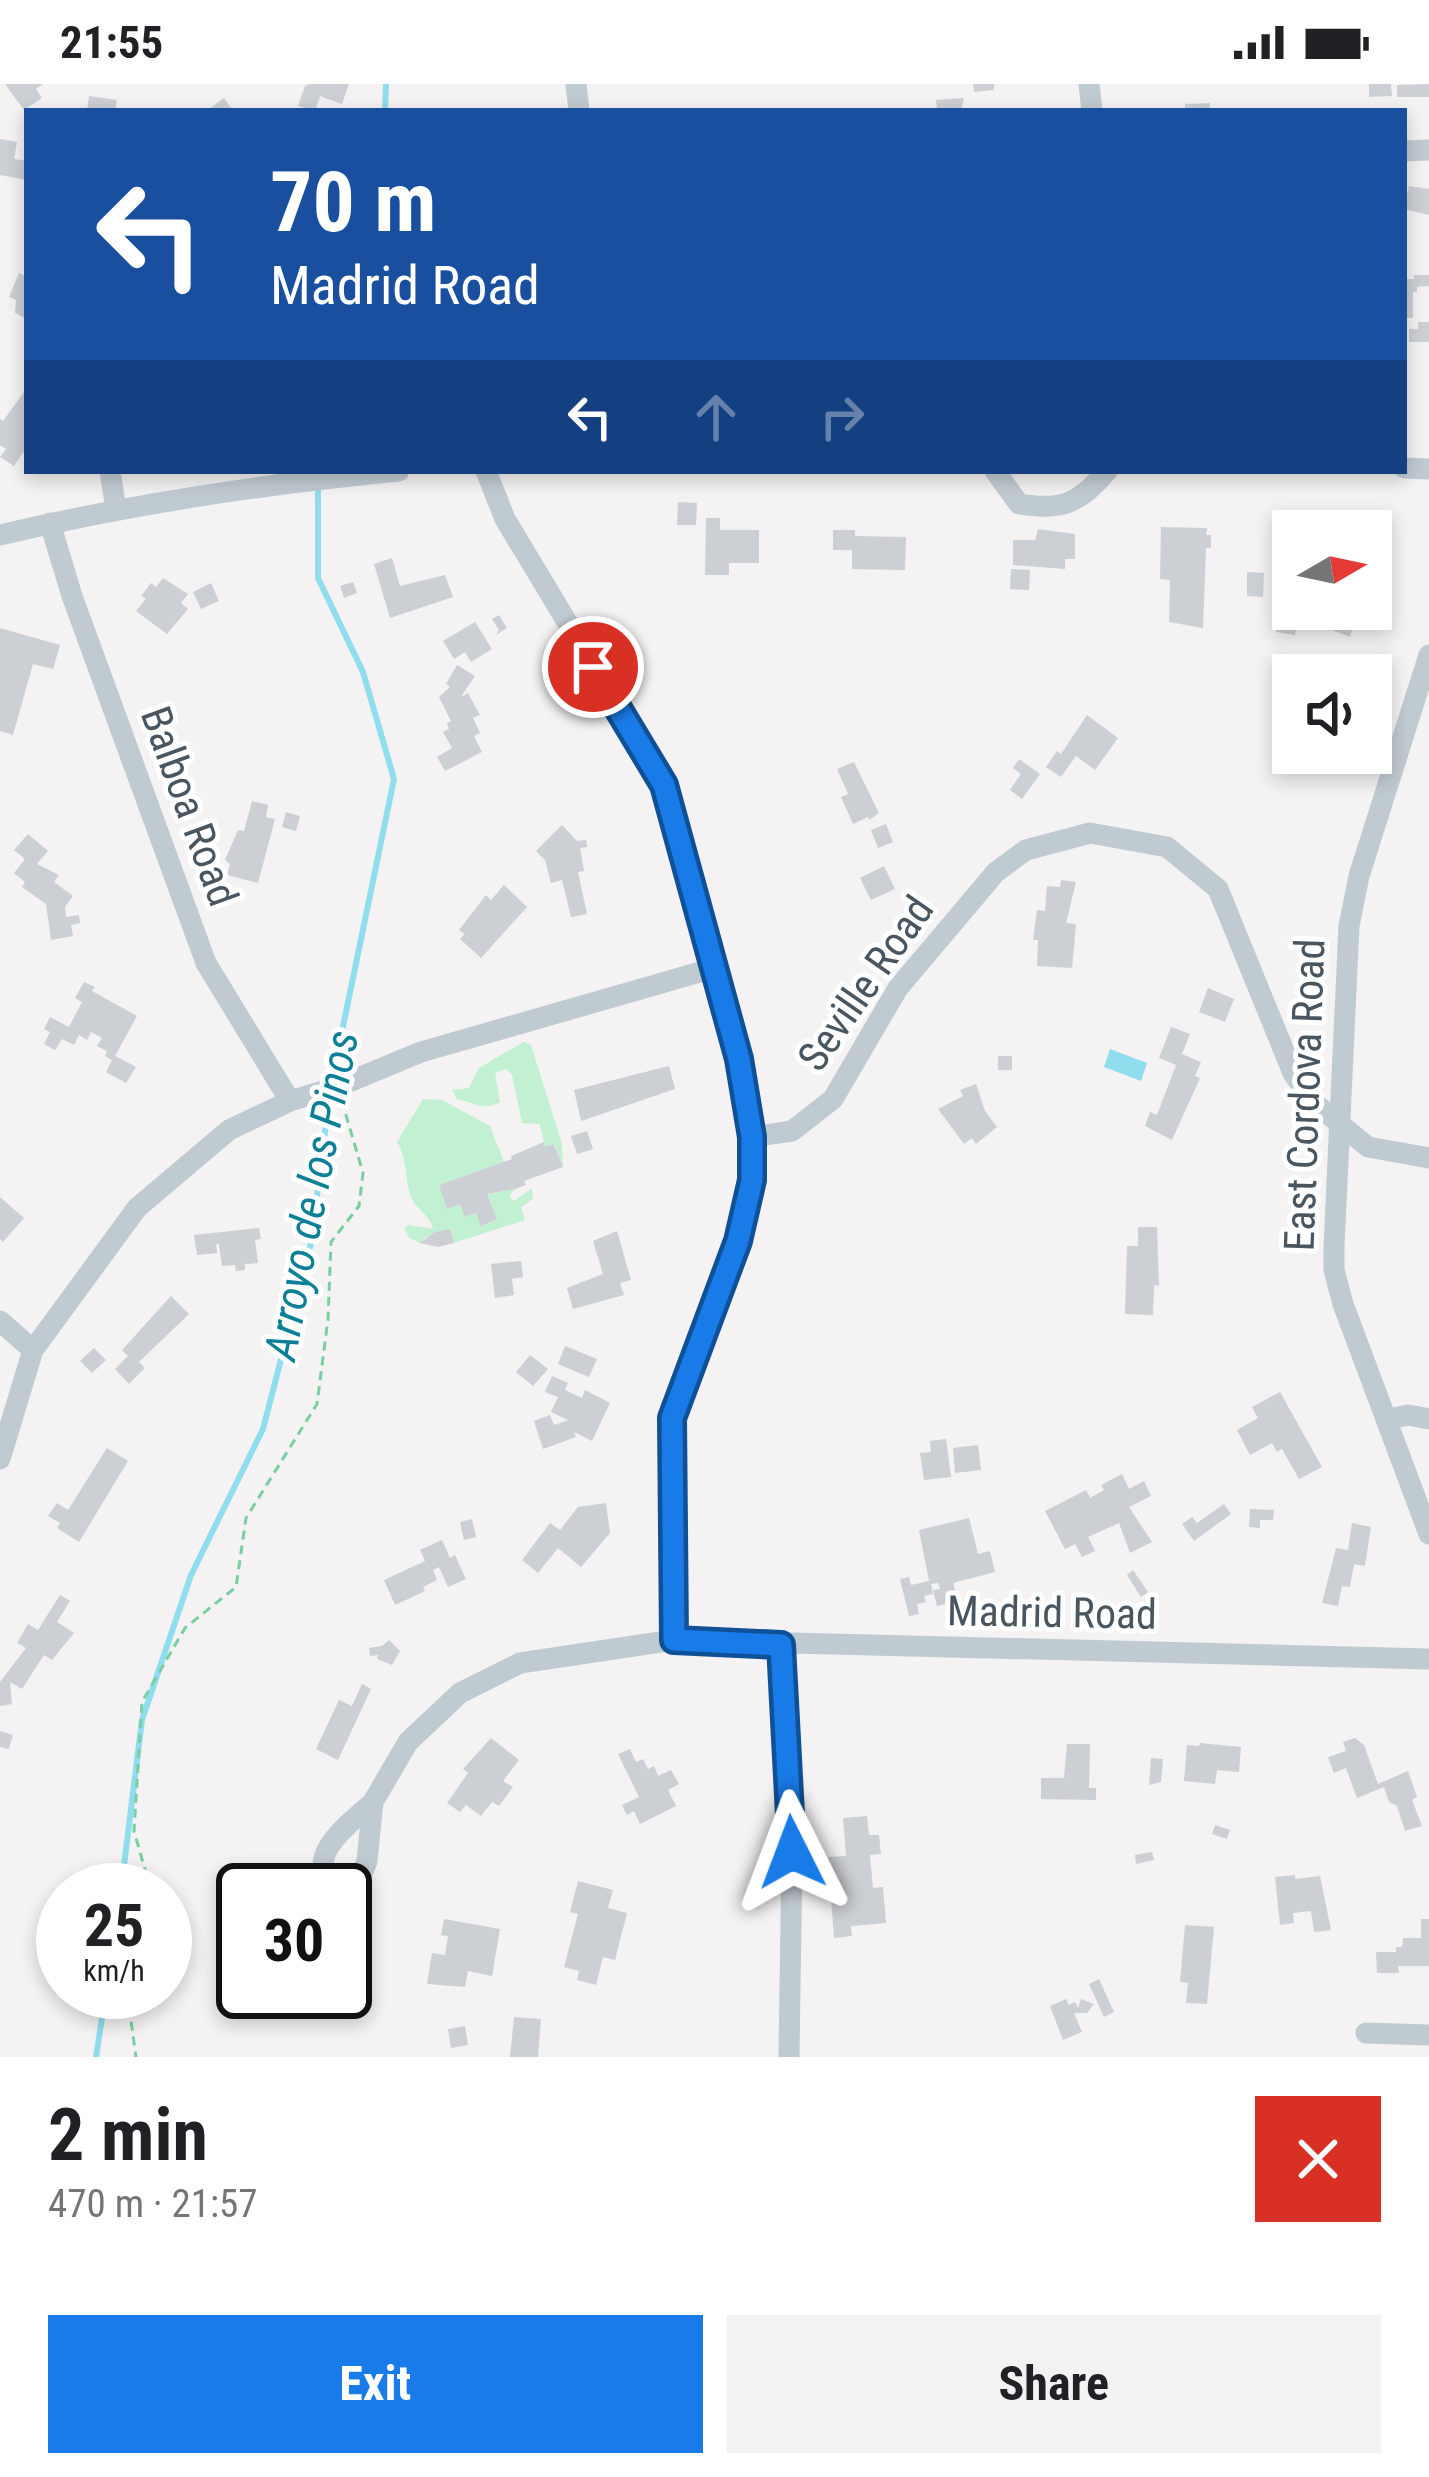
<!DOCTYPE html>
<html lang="en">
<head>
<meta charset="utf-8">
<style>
	body { margin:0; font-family:"Roboto Condensed",sans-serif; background:#f2f2f2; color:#202124; height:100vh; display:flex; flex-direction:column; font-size:45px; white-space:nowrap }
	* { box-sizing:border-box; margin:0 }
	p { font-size:39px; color:#757577 }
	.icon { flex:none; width:66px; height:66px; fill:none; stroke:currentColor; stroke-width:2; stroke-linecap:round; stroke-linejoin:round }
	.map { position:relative; height:1973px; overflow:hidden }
	.side { display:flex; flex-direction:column; background:#fff; flex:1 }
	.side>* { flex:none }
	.top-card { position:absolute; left:24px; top:24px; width:1383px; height:366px; border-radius:0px; box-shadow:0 6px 18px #0003; background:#1a4fa0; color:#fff; overflow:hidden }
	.needle { width:78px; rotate:81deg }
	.buttons { position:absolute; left:1272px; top:426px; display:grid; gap:24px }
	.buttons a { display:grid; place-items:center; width:120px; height:120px; border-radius:0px; background:#fff; box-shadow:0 6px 18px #0003; font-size:60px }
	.speed { position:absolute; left:36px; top:1779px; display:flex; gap:24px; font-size:60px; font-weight:700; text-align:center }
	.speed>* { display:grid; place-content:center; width:156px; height:156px; border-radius:50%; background:#fff; box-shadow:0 6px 18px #0003; line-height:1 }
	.speed small { font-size:30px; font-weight:400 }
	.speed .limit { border:6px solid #111; border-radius:18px; background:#fff; color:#111 }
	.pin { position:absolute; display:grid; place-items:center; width:102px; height:102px; color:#fff; margin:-51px; border:6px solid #fff; border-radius:50%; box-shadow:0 3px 12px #0007 }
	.me { position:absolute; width:132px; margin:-66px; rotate:357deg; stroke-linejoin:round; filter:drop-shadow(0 0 9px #0008) }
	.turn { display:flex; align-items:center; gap:42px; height:252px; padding:0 48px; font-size:54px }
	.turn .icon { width:156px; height:156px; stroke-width:2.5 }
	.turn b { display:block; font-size:84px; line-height:102px }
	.lanes { display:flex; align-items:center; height:114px; padding:0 48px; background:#0003; justify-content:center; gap:60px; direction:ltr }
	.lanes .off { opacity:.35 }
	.round { display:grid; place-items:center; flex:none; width:126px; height:126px; border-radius:0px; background:#f2f2f2 }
	.overview { display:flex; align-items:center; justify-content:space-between; height:204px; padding:0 48px }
	h1 { font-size:72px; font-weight:700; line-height:90px }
	.action { display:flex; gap:24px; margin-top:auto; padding:24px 48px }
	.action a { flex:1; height:138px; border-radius:0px; background:#197be7; color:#fff; font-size:48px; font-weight:700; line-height:138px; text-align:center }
	.action a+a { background:#f2f2f2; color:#202124 }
	.status { display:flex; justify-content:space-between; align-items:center; height:84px; padding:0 60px; background:#fff; direction:ltr }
	.status svg { height:33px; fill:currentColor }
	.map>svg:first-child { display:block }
	.green { fill:#c1f0d2 }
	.water { fill:#8fdded }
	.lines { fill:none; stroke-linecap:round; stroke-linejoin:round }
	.stream { stroke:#8fdded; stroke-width:6 }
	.building { fill:#cccfd4 }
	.path { stroke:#79cfa1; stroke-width:3; stroke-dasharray:9 6; stroke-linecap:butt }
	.minor { stroke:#c0cad1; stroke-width:21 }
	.route-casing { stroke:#105096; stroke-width:30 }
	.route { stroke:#197be7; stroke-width:21 }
	.labels { text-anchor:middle; stroke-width:10; stroke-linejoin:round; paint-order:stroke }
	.street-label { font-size:42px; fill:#495660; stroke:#fff }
	.water-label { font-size:45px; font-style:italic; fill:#0d8098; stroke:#fff }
</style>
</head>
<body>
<div class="status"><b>21:55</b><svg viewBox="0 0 49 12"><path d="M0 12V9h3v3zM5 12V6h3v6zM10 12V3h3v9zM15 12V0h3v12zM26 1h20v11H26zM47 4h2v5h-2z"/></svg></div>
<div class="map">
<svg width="1429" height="1973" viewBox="0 0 1429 1973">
	<rect width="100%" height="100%" fill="#f4f2f2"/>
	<path class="green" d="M 524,958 L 531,961 L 562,1060 L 563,1083 L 555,1060 L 545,1063 L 540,1040 L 522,1039 L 512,991 L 507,985 L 495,989 L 500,1018 C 483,1028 474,1018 457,1015 L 452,1006 L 469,1004 L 479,984 Z
		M 423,1015 L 442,1016 L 490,1042 L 504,1078 L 439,1101 L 447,1124 L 460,1120 L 465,1133 L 476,1129 L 482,1142 L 497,1135 L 487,1110 L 515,1105 L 509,1112 L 514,1117 L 532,1104 L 533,1115 L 521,1123 L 525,1136 L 454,1159 L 426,1153 L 420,1159 L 409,1154 L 404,1144 L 408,1141 L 433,1145 C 430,1131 417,1126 412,1115 C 404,1096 408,1075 397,1058 Z"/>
	<path class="water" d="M 1110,965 L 1147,979 L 1141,997 L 1104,983 Z"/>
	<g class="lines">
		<path class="stream" d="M 385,27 L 386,0
			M 318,407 L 318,494 L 363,588 L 394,695 L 332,996
			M 121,1806 L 142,1636 L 191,1491 L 263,1345 L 311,1159 L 330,1009
			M 96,1973 L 106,1908"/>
	</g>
	<path class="building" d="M 5,0 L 43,0 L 36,5 L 42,14 L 24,26 Z
		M 310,0 L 349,0 L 342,20 L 320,12 L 315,27 L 298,22 L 305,2 Z
		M 973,0 L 994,0 L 994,6 L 974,8 Z
		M 1369,0 L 1391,0 L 1392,12 L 1369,13 Z
		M 1429,0 L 1429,13 L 1397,13 L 1397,1 Z
		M 89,12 L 117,16 L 115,27 L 87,27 Z
		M 224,14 L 233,27 L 206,27 Z
		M 964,14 L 961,27 L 937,24 L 936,16 Z
		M 1210,19 L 1210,27 L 1185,27 L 1185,20 Z
		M 0,55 L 17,58 L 14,75 L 27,77 L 27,96 L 0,91 Z
		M 1409,102 L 1429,105 L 1429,131 L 1404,125 Z
		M 19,189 L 27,193 L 27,235 L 15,229 L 16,216 L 9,213 Z
		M 1414,191 L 1429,191 L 1429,202 L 1417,203 L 1417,208 L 1413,208 L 1413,234 L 1404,234 L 1404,195 L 1414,195 Z
		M 1418,238 L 1429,238 L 1429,258 L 1409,258 L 1409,245 L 1418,245 Z
		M 27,304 L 27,363 L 14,382 L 0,373 L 6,365 L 0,361 L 0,335 L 3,337 Z
		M 678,418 L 697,419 L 696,441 L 677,441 Z
		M 706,434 L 720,434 L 720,446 L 759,446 L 759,479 L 729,479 L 729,491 L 705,491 Z
		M 1161,443 L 1207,444 L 1206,451 L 1211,451 L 1211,464 L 1206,464 L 1203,544 L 1169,538 L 1170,496 L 1160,495 Z
		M 1038,445 L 1075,450 L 1075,475 L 1065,475 L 1065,485 L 1013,481 L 1013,456 L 1035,456 Z
		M 833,446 L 855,446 L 855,452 L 906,453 L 905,486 L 852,485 L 852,466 L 833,466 Z
		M 392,474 L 400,502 L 445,491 L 453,513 L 390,534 L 374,480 Z
		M 1011,485 L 1030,486 L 1029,506 L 1010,505 Z
		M 1247,488 L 1264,489 L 1263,513 L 1247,512 Z
		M 163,494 L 188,510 L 181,519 L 188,525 L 167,550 L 136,527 L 146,515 L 141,512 L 151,499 L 156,503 Z
		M 1281,495 L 1293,496 L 1293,525 L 1298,525 L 1295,551 L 1276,548 Z
		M 353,498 L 357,509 L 344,514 L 340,502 Z
		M 211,499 L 219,517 L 201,525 L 193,508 Z
		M 1308,525 L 1357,525 L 1350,553 L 1304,535 Z
		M 499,531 L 507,544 L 496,551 L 499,546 L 492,535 Z
		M 475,538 L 492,565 L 471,578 L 465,568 L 454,575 L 443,557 Z
		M 0,544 L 60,561 L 53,585 L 33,580 L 13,651 L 0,647 Z
		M 457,581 L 475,592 L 461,613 L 468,609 L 480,631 L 473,634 L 480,649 L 474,652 L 482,668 L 445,687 L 437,673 L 452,664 L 443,648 L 449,645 L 447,639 L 451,637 L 439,613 L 450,603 L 446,600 Z
		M 1087,631 L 1118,654 L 1095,686 L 1076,672 L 1061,693 L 1046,683 L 1057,667 L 1061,670 Z
		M 1019,675 L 1040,690 L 1022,715 L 1010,706 L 1021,690 L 1013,684 Z
		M 854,678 L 879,729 L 869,736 L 868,733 L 853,740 L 841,713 L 848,710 L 837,685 Z
		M 252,717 L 268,721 L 266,733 L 275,735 L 258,799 L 227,791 L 230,780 L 225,776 L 238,746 L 244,747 Z
		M 286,728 L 300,732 L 296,747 L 282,743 Z
		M 886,740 L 893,758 L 878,764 L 871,746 Z
		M 562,741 L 577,757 L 586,756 L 587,763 L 580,764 L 584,787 L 578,788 L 587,830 L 571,833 L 562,796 L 551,799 L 545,776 L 536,767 Z
		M 28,750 L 48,767 L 37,780 L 59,791 L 54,798 L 73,812 L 65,823 L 66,833 L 79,831 L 80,839 L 71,841 L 73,852 L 51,856 L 46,820 L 22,803 L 25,798 L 14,789 L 25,775 L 14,766 Z
		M 884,782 L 895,805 L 871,816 L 860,794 Z
		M 1061,796 L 1076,798 L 1066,839 L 1076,840 L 1072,884 L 1037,882 L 1038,856 L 1033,856 L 1037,826 L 1045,827 L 1047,802 L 1060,803 Z
		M 504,801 L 527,823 L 481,874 L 460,855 L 465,850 L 459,846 L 486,811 L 491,816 Z
		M 84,898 L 95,903 L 92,907 L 137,932 L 115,972 L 136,983 L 126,999 L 106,988 L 112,976 L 105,972 L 107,967 L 97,962 L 102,954 L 91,948 L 87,956 L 79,951 L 74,961 L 62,955 L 55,966 L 44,960 L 50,948 L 44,945 L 50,933 L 69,943 L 82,918 L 75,914 Z
		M 1208,904 L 1234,915 L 1225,938 L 1199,928 Z
		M 1171,943 L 1190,950 L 1182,970 L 1201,978 L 1195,992 L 1200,994 L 1172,1056 L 1145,1042 L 1150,1028 L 1157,1031 L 1176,981 L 1159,974 Z
		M 998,972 L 1012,972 L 1012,986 L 998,986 Z
		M 669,982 L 675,1005 L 581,1037 L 574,1006 Z
		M 976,1000 L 985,1027 L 997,1043 L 976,1060 L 972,1054 L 964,1060 L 938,1025 L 963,1012 L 960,1006 Z
		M 587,1047 L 593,1065 L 577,1070 L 571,1052 Z
		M 544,1058 L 545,1063 L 554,1060 L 563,1083 L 524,1097 L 526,1101 L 515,1105 L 487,1110 L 497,1135 L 481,1142 L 476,1129 L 465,1133 L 460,1120 L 447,1125 L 439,1101 L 512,1075 L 511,1072 Z
		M 0,1113 L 24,1134 L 3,1158 L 0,1155 Z
		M 1138,1143 L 1157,1143 L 1159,1202 L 1154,1201 L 1153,1231 L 1125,1230 L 1127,1162 L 1138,1162 Z
		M 259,1144 L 261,1155 L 255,1156 L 258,1179 L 245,1180 L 245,1186 L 236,1187 L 235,1181 L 222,1182 L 219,1160 L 216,1160 L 217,1169 L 197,1171 L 194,1151 Z
		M 450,1145 L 454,1159 L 438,1163 L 420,1159 L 435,1148 Z
		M 617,1147 L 631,1196 L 620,1199 L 624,1211 L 573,1225 L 567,1204 L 603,1190 L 593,1157 Z
		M 521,1177 L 523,1193 L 512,1195 L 514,1211 L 495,1214 L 491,1180 Z
		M 171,1212 L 189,1230 L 139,1278 L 145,1284 L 129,1300 L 115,1285 L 128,1272 L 122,1266 Z
		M 565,1262 L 597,1275 L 589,1293 L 558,1280 Z
		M 94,1264 L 106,1276 L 92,1289 L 80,1277 Z
		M 530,1271 L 548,1285 L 533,1302 L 516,1288 Z
		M 552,1292 L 568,1299 L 565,1306 L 582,1314 L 585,1306 L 610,1319 L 592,1357 L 574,1348 L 576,1353 L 543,1365 L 534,1337 L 550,1331 L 554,1341 L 568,1336 L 551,1328 L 558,1313 L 545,1308 Z
		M 1280,1308 L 1322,1383 L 1299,1395 L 1282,1365 L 1277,1368 L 1272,1359 L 1250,1371 L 1237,1346 L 1258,1334 L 1252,1323 Z
		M 946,1355 L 951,1393 L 924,1396 L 920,1369 L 931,1368 L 930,1357 Z
		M 978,1361 L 981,1386 L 955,1389 L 953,1364 Z
		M 107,1364 L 128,1377 L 79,1458 L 57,1444 L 60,1439 L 48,1432 L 57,1419 L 68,1426 Z
		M 1122,1390 L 1129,1405 L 1144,1397 L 1151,1412 L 1129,1423 L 1152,1458 L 1130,1469 L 1119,1439 L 1088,1453 L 1095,1467 L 1082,1473 L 1075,1460 L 1065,1465 L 1045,1427 L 1086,1406 L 1090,1414 L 1104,1406 L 1101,1401 Z
		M 606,1419 L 610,1449 L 581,1483 L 558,1464 L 538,1489 L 522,1476 L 550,1439 L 560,1446 L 578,1423 Z
		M 1224,1420 L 1231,1430 L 1194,1457 L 1182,1440 L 1192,1433 L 1197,1439 Z
		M 1250,1425 L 1274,1426 L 1273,1436 L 1260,1436 L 1260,1444 L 1249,1443 Z
		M 969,1434 L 978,1470 L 990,1467 L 995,1488 L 953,1499 L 958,1517 L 937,1522 L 933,1506 L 940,1505 L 938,1499 L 931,1500 L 933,1510 L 924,1512 L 926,1518 L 917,1520 L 919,1530 L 909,1532 L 900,1495 L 909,1493 L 911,1501 L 929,1497 L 919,1446 Z
		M 472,1435 L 476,1453 L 464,1456 L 460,1438 Z
		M 1352,1439 L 1371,1443 L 1365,1482 L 1354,1480 L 1350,1503 L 1342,1502 L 1338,1522 L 1322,1519 L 1336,1464 L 1348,1466 Z
		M 442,1456 L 450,1474 L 455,1471 L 466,1495 L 448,1503 L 439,1483 L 433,1486 L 437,1496 L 423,1503 L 425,1507 L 395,1521 L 384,1496 L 425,1477 L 420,1466 Z
		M 1133,1486 L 1148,1508 L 1141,1513 L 1127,1491 Z
		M 60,1511 L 70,1517 L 57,1538 L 74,1549 L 52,1576 L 44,1571 L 22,1605 L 10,1598 L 12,1620 L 0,1622 L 0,1598 L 26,1564 L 17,1559 L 28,1540 L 38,1546 Z
		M 389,1556 L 400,1567 L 392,1581 L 377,1575 L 378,1571 L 370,1572 L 369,1564 L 382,1562 Z
		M 362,1600 L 371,1605 L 338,1676 L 316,1665 L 339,1616 L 352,1622 Z
		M 0,1647 L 13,1651 L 9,1665 L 0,1663 Z
		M 491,1654 L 519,1676 L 503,1697 L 513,1703 L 499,1722 L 492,1718 L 481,1732 L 466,1721 L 460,1728 L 447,1719 L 468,1689 L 463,1685 Z
		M 1355,1654 L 1364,1661 L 1378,1700 L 1408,1687 L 1417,1713 L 1412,1716 L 1422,1742 L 1405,1747 L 1397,1722 L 1389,1718 L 1384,1703 L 1357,1714 L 1346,1684 L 1334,1689 L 1328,1673 L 1346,1667 L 1343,1658 Z
		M 1200,1659 L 1241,1663 L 1239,1688 L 1217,1686 L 1215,1700 L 1184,1697 L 1187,1661 L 1199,1662 Z
		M 1067,1660 L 1090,1660 L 1089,1704 L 1096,1704 L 1096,1716 L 1041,1715 L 1041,1694 L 1064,1694 Z
		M 630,1665 L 636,1678 L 643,1675 L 648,1685 L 654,1682 L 658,1692 L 671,1686 L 679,1700 L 668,1706 L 676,1722 L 640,1740 L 634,1727 L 627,1731 L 622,1721 L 639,1713 L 618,1670 Z
		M 1151,1674 L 1163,1675 L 1161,1698 L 1149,1701 Z
		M 867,1732 L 869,1751 L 879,1751 L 881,1770 L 870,1771 L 873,1804 L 883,1803 L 886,1839 L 851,1842 L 852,1852 L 834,1854 L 828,1773 L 846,1772 L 843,1734 Z
		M 1215,1741 L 1230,1746 L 1227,1755 L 1212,1750 Z
		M 1152,1768 L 1154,1776 L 1136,1780 L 1135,1771 Z
		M 1295,1791 L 1295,1795 L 1320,1792 L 1331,1846 L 1314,1848 L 1311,1827 L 1293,1829 L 1294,1839 L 1280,1841 L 1275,1793 Z
		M 578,1797 L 613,1806 L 608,1824 L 627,1829 L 615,1876 L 603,1873 L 596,1901 L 577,1896 L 579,1887 L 564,1883 L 578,1830 L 570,1828 Z
		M 444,1835 L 500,1845 L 492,1892 L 468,1887 L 465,1903 L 427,1900 L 432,1869 L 445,1871 L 448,1852 L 441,1851 Z
		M 1421,1835 L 1429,1835 L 1429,1882 L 1398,1882 L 1399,1889 L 1377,1889 L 1376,1868 L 1396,1868 L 1396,1863 L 1402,1863 L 1403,1854 L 1421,1854 Z
		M 1185,1841 L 1214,1843 L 1207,1920 L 1186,1919 L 1188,1899 L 1180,1898 Z
		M 1099,1895 L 1114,1928 L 1104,1933 L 1089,1900 Z
		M 1066,1915 L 1069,1921 L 1075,1918 L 1078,1924 L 1081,1915 L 1094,1920 L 1087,1929 L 1074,1929 L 1082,1948 L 1063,1956 L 1050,1922 Z
		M 514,1933 L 541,1935 L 538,1973 L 510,1973 Z
		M 465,1942 L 468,1961 L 451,1964 L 448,1945 Z"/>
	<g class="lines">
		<path class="path" d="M 140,1806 L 146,1789 L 134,1747 L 142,1618 L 185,1544 L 236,1503 L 246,1434 L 317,1320 L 328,1235 L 331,1158 L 359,1122 L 363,1089 L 343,1021
			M 127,1908 L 136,1973"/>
		<path class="minor" d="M 576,0 L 579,27
			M 1089,0 L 1092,27
			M 1404,67 L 1429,66
			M 1404,384 L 1429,385
			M 110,387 L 116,426
			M 486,387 L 505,435 L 665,701 L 739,975 L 752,1053 L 752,1097 L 738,1157 L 672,1334 L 674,1556
			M 995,387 L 1019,420 C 1062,427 1078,420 1107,387
			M 50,439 L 72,512 L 206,879 L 290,1017
			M 0,451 C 131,420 265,400 399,387
			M 1429,571 L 1359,792 L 1349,842 L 1334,1162 L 1334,1186 L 1343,1220 L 1429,1450
			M 752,1053 L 792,1047 L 833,1015 L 898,904 L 996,788 L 1026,766 L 1090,749 L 1167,763 L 1218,805 L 1293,989 L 1312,1017 L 1368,1063 L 1429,1074
			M 0,1237 L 33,1266
			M 1386,1336 L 1408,1331 L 1429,1335
			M 0,1375 L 33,1266 L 137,1124 L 229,1046 L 290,1017 L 339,1002 L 421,968 L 714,884
			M 781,1561 L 792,1768 L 789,1973
			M 373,1718 C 351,1739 300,1773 335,1804 L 347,1805 L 359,1797 L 367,1777 L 373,1718 L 408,1658 L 460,1609 L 520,1579 L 674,1556 L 1429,1575
			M 1366,1949 L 1429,1951"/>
	</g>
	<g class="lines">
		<g class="route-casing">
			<path id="route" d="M 593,583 L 664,701 L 739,975 L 752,1053 L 752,1096 L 738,1157 L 672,1334 L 674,1556 L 781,1561 L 792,1768"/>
		</g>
		<use href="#route" class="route"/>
	</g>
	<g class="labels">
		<g class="street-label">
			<text transform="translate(190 722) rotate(70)" y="15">Balboa Road</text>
			<text transform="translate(865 899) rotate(-55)" y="15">Seville Road</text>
			<text transform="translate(1304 1011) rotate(-88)" y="15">East Cordova Road</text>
			<text transform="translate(1052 1528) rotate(1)" y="15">Madrid Road</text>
		</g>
		<g class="water-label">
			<text transform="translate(311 1111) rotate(-79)" y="16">Arroyo de los Pinos</text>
		</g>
	</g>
</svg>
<div class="buttons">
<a><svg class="needle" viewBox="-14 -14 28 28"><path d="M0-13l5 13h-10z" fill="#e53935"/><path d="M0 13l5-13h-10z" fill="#757577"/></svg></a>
<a><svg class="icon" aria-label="sound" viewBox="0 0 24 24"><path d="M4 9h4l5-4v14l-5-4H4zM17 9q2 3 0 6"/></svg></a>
</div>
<div class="speed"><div>25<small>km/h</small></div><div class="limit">30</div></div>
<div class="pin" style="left:593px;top:583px;background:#d93025"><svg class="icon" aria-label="arrive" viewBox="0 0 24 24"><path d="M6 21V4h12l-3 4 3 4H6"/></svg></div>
<svg class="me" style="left:792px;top:1768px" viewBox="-20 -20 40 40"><path d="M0-17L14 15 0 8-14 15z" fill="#197be7" stroke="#fff" stroke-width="4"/></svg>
<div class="top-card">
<div class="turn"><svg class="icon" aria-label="left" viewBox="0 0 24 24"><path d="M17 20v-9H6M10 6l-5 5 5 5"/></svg><div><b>70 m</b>Madrid Road</div></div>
<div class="lanes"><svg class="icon" aria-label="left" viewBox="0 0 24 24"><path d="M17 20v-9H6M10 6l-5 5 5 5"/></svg><svg class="icon off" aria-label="ahead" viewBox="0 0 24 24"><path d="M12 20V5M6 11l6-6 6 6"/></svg><svg class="icon off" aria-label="right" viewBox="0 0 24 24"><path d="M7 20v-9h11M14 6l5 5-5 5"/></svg></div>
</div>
</div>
<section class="side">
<div class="overview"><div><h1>2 min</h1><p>470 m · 21:57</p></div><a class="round" style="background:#d93025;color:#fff"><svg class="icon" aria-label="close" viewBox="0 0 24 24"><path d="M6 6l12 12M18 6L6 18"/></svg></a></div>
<div class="action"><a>Exit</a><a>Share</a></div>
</section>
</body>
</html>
